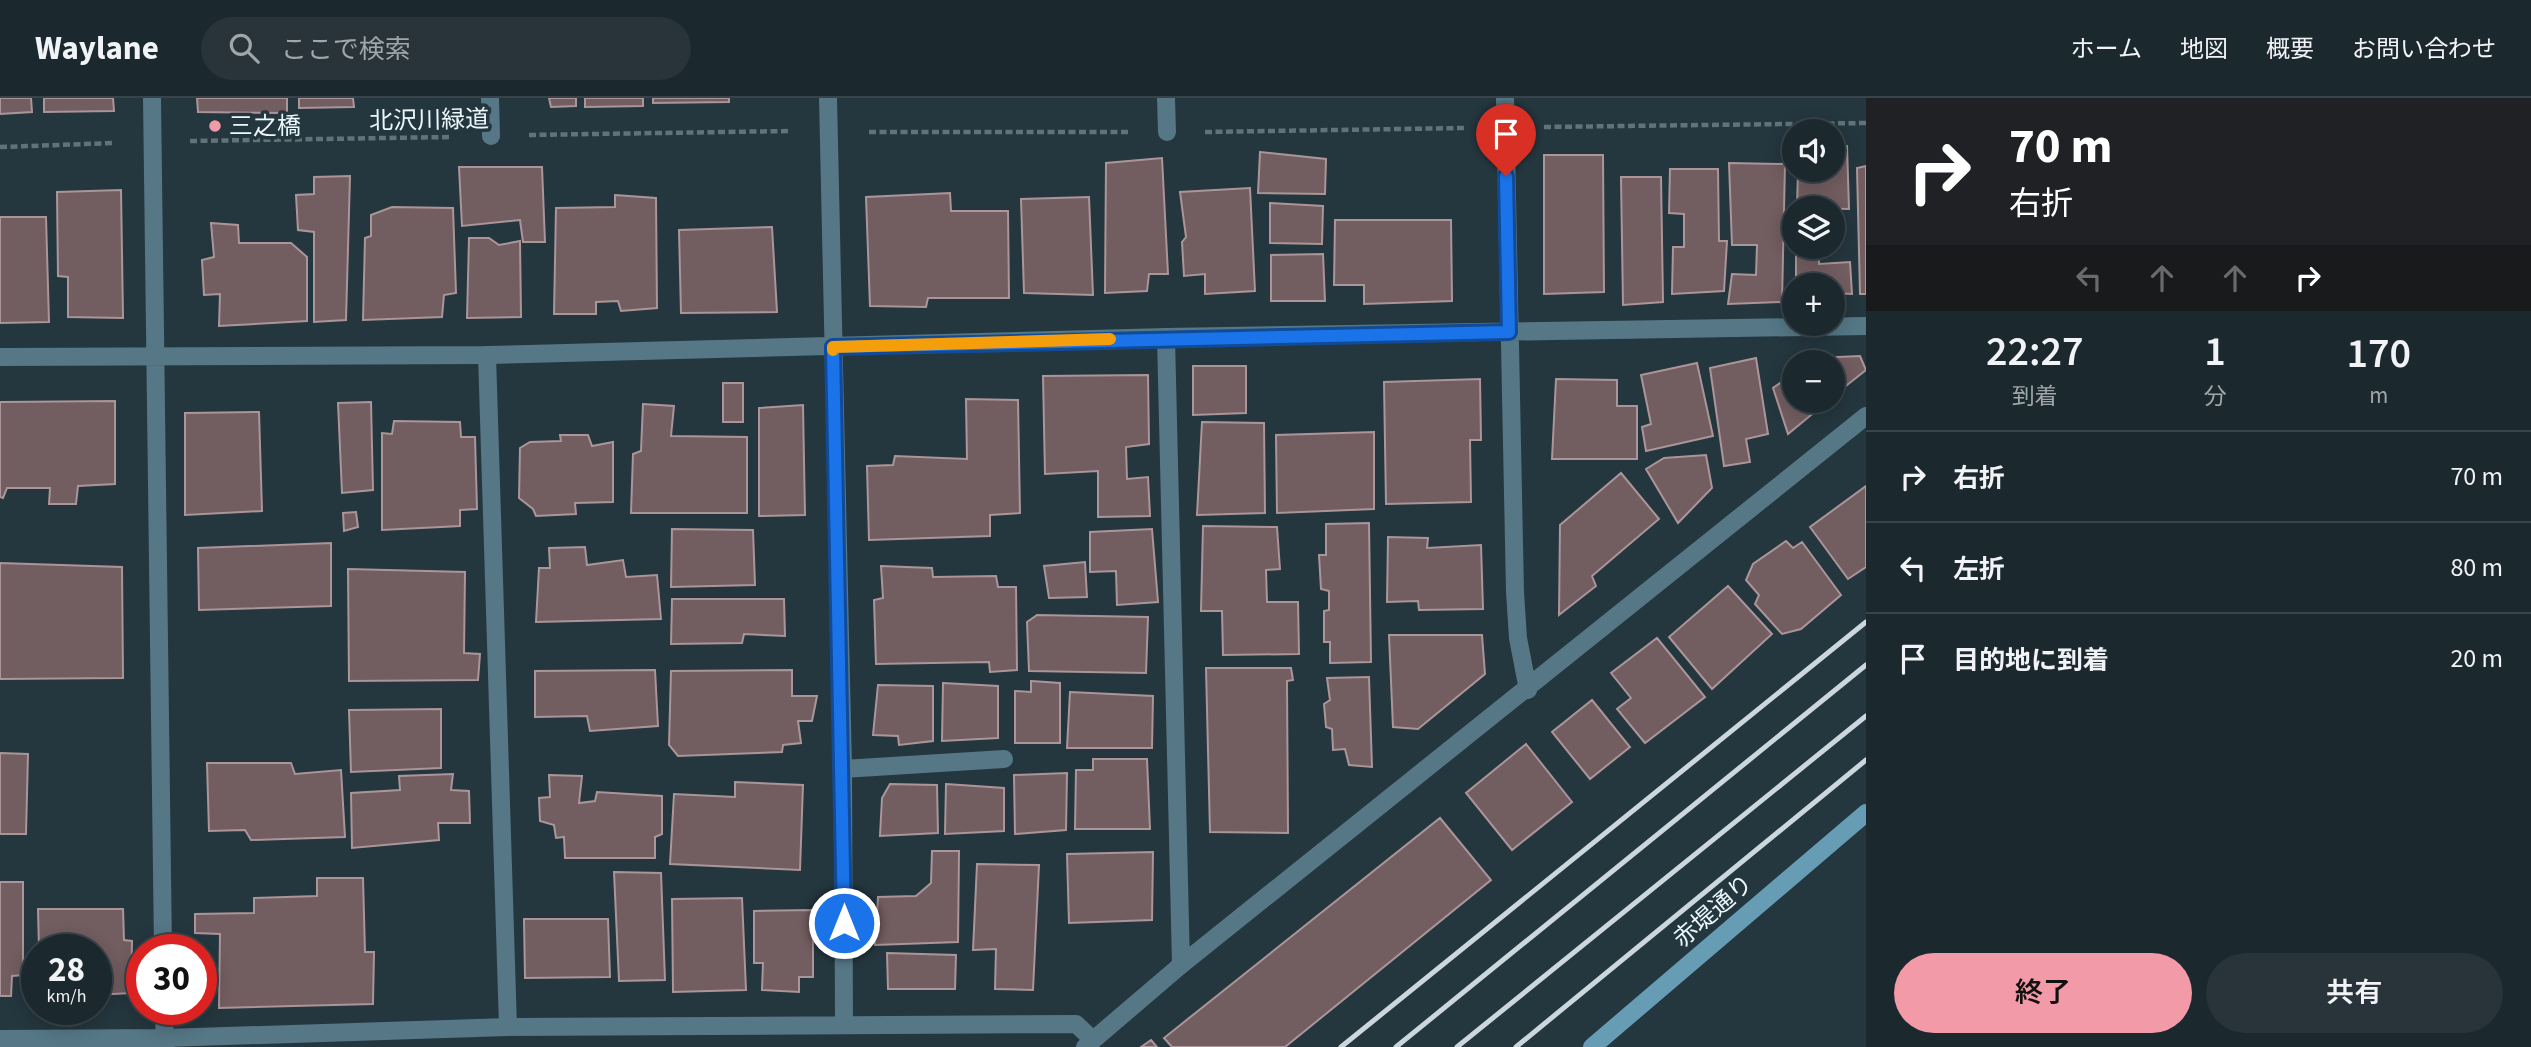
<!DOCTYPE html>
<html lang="ja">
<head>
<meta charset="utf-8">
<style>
	body { margin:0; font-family:"Source Sans 3","Noto Sans JP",sans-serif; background:#28343a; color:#f1f3f6; height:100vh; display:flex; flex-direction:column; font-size:26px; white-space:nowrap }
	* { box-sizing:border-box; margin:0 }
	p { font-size:23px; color:#a0a6aa }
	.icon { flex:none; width:38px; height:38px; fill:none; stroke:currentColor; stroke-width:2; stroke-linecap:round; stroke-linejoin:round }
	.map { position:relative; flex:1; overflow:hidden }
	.sheet { display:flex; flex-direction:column; background:#1b282e; width:665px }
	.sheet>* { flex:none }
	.hud { background:#202124; color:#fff; overflow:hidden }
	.controls { position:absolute; left:1782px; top:21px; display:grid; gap:14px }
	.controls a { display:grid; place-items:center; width:63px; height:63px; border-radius:50%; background:#1b282e; box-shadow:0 4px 18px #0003,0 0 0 2px #39444a; font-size:35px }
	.speed { position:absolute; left:21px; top:836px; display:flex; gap:14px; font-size:35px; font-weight:700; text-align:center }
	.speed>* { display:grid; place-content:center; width:91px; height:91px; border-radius:50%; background:#1b282e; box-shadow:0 4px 18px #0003,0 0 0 2px #39444a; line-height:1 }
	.speed small { font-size:18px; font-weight:400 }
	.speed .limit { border:10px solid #d22; background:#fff; color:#111 }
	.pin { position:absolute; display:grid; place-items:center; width:60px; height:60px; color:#fff; margin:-72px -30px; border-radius:50% 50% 50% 0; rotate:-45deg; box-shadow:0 0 7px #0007 }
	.pin .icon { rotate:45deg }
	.me { position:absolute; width:77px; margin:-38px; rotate:0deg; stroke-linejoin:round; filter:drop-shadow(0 0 5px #0008) }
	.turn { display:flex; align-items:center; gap:24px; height:147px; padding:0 28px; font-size:32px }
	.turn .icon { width:91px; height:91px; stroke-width:2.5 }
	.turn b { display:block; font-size:49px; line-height:60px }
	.lanes { display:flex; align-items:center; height:66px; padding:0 28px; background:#0003; justify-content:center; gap:35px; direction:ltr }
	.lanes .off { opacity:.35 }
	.eta { display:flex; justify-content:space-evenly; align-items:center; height:119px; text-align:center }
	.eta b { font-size:42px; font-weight:600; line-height:49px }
	.button { display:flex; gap:14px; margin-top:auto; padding:14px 28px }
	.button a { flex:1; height:80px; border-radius:42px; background:#f39aa9; color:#111; font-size:28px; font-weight:600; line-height:80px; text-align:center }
	.button a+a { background:#28343a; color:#f1f3f6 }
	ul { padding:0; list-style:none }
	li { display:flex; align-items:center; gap:21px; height:91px; padding:0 28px; border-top:2px solid #39444a }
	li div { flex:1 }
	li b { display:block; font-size:26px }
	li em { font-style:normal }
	header { display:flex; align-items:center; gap:42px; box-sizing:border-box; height:98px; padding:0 35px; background:#1b282e; border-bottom:2px solid #39444a }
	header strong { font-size:33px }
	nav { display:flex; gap:38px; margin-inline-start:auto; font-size:24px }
	.search { width:490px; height:63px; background:#28343a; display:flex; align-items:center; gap:18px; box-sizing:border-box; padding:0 24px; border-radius:38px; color:#a0a6aa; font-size:26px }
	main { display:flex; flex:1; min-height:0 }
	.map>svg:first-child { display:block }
	.building { fill:#725d60; stroke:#ab9598; stroke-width:2 }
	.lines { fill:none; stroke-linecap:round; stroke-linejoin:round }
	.path { stroke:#627279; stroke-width:4.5; stroke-dasharray:7 3.5; stroke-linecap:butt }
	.lane { stroke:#557786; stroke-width:18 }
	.street { stroke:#557786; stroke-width:18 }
	.secondary { stroke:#669db5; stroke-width:18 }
	.rail { stroke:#cbd7dc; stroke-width:5 }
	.route-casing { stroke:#114b97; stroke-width:18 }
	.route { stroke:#1a73e8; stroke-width:12 }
	.slow { stroke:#f59e0b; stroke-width:12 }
	.poi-dot { fill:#f39aa9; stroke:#24363e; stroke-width:2.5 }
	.labels { text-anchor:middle; stroke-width:7; stroke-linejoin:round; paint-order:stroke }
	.street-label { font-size:24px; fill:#ecf7fc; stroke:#24363e }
	.poi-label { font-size:24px; fill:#ecf7fc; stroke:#24363e; text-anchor:start }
</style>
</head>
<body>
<header>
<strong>Waylane</strong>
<div class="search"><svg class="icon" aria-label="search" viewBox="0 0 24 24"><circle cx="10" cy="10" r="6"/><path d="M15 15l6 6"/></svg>ここで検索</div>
<nav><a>ホーム</a><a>地図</a><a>概要</a><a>お問い合わせ</a></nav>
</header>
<main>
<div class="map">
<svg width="1866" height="949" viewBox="0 0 1866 949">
	<rect width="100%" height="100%" fill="#24363e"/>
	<path class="building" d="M 0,0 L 31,0 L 32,14 L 0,16 Z
		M 44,0 L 113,0 L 114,13 L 44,14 Z
		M 197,0 L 287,0 L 287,15 L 198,14 Z
		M 299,0 L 353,0 L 354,9 L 299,10 Z
		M 549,0 L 576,0 L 576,8 L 551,9 Z
		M 585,0 L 643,0 L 643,8 L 585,9 Z
		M 653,0 L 729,0 L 729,4 L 653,5 Z
		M 1832,48 L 1847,48 L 1849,111 L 1797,110 L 1798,72 L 1832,72 Z
		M 1260,54 L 1326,61 L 1325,96 L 1258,95 Z
		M 1544,57 L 1603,57 L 1604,194 L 1544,196 Z
		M 1162,60 L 1168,176 L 1149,176 L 1147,193 L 1105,195 L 1106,65 Z
		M 1729,65 L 1785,66 L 1782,204 L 1728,206 L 1732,176 L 1756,177 L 1757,147 L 1732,147 Z
		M 1866,68 L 1866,196 L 1860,196 L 1857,70 Z
		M 459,69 L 542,69 L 545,144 L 523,144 L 520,122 L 462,128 Z
		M 1670,71 L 1718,71 L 1719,143 L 1727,143 L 1724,193 L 1672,196 L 1673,149 L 1684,149 L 1684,116 L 1669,115 Z
		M 350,78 L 346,222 L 314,224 L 314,134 L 298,132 L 296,97 L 314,96 L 314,79 Z
		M 1621,79 L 1661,79 L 1663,204 L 1623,207 Z
		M 1250,90 L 1255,193 L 1205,196 L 1205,176 L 1184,178 L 1182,144 L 1186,139 L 1180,94 Z
		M 121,92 L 123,220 L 68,219 L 68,179 L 58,178 L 57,94 Z
		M 950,95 L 951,113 L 1008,113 L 1009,200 L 928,200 L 926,209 L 870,208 L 866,99 Z
		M 615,97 L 656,100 L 657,210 L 621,213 L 618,203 L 596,204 L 596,216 L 554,216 L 556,110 L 615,109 Z
		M 1089,99 L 1093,197 L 1024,195 L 1021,101 Z
		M 1270,105 L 1323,108 L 1322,146 L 1270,145 Z
		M 392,109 L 453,110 L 456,195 L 444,197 L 442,219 L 363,222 L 365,140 L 371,138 L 371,117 Z
		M 0,119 L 46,119 L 49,224 L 0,225 Z
		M 1335,122 L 1451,122 L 1452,203 L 1364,206 L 1364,187 L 1334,187 Z
		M 211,125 L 238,127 L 239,145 L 291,145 L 307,159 L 307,223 L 219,228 L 220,196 L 204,197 L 202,162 L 214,159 Z
		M 772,129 L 777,214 L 681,215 L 679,132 Z
		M 469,140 L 489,140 L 499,147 L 520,143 L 521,219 L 467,220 Z
		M 1796,149 L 1819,149 L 1819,166 L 1850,164 L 1852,196 L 1832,195 L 1832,187 L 1796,187 Z
		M 1323,156 L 1325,203 L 1271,203 L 1271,157 Z
		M 1860,258 L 1866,272 L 1832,299 L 1832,264 L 1809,264 L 1815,260 Z
		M 1756,260 L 1768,336 L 1746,341 L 1750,364 L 1724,368 L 1710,270 Z
		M 1697,265 L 1713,338 L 1646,353 L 1642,329 L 1651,326 L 1641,277 Z
		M 1193,268 L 1246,268 L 1246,315 L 1193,317 Z
		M 1794,275 L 1794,303 L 1828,303 L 1788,336 L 1773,290 Z
		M 1148,277 L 1149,346 L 1126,349 L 1127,381 L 1148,379 L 1150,418 L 1098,419 L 1098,373 L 1045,376 L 1043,278 Z
		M 1480,281 L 1481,342 L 1470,342 L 1471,404 L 1386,406 L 1384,284 Z
		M 1556,281 L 1617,282 L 1617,308 L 1637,308 L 1637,361 L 1552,361 Z
		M 723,285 L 743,285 L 743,324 L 723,324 Z
		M 966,301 L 1018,302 L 1020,415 L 990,417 L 990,438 L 869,442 L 867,368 L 893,367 L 895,358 L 967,361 Z
		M 115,303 L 115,386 L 78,388 L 76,406 L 49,406 L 50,390 L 7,390 L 3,400 L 0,399 L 0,304 Z
		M 371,304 L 373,392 L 342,395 L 338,305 Z
		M 643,306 L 674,308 L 671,338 L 747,339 L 747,415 L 631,415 L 633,356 L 641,353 Z
		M 803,307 L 805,417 L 759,418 L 759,310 Z
		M 259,314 L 262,413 L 185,417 L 185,315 Z
		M 394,323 L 460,324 L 461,339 L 475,339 L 477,411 L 460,412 L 460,428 L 382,432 L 382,335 L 392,336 Z
		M 1202,324 L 1264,325 L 1265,415 L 1197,417 Z
		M 1374,334 L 1374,411 L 1277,415 L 1276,337 Z
		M 560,337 L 588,337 L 592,348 L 613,344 L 613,404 L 575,405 L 576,416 L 536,418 L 533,411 L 519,400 L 520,350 L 530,344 L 561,343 Z
		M 1706,357 L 1712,390 L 1678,425 L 1646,371 L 1664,360 Z
		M 1621,375 L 1659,421 L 1592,478 L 1596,488 L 1559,517 L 1560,427 Z
		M 1866,388 L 1866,469 L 1848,481 L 1810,429 Z
		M 356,414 L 358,429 L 344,433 L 343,415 Z
		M 1369,425 L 1371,564 L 1330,565 L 1330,544 L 1324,544 L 1324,513 L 1329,512 L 1329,493 L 1321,491 L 1319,457 L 1326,457 L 1326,426 Z
		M 1203,428 L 1277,429 L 1280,471 L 1266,472 L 1267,504 L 1298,504 L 1299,556 L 1223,557 L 1222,513 L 1201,513 Z
		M 672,431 L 753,432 L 755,487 L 671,489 Z
		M 1152,431 L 1158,504 L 1117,507 L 1116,473 L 1090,474 L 1090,434 Z
		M 1388,439 L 1428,440 L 1427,450 L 1481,447 L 1483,511 L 1419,512 L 1418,503 L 1387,504 Z
		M 1786,443 L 1793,450 L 1802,444 L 1841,497 L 1801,531 L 1782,536 L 1755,506 L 1759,497 L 1746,482 L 1753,466 Z
		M 331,445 L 331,508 L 199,512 L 198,450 Z
		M 585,449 L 587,467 L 623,462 L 626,479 L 657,477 L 661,521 L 536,524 L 539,470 L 550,470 L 549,450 Z
		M 1085,464 L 1087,499 L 1049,500 L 1044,468 Z
		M 0,465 L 122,469 L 123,580 L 0,581 Z
		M 881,468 L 932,470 L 933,479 L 996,478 L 998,489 L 1016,489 L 1017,572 L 990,574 L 989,564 L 876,566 L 874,502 L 883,500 Z
		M 348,471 L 465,474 L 464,555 L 480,556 L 478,582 L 349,583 Z
		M 1728,488 L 1772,536 L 1712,591 L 1669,539 Z
		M 672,501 L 784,501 L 785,538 L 744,536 L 742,545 L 671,546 Z
		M 1037,517 L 1148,519 L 1146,575 L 1029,573 L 1027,524 Z
		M 1389,537 L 1482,537 L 1485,576 L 1418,631 L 1393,629 Z
		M 1657,540 L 1705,599 L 1645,645 L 1617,611 L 1631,600 L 1611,575 Z
		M 1206,570 L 1291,570 L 1293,582 L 1287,583 L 1288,735 L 1210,734 Z
		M 655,572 L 658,628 L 590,633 L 587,618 L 535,619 L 535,573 Z
		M 792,572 L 792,598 L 817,598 L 812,623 L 798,623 L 801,645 L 783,647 L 782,654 L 678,658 L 669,647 L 671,573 Z
		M 1369,579 L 1372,669 L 1349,667 L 1345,651 L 1333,652 L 1332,631 L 1326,629 L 1324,606 L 1330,602 L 1327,580 Z
		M 1031,583 L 1060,585 L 1060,645 L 1015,645 L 1015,593 L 1031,594 Z
		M 943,585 L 998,588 L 998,640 L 942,643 Z
		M 878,587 L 933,588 L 933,643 L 899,647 L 898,638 L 873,637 Z
		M 1070,594 L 1153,598 L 1152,650 L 1067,650 Z
		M 1592,602 L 1630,649 L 1590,681 L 1552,634 Z
		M 441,611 L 441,670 L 351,674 L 349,612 Z
		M 1526,646 L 1572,704 L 1512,752 L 1466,695 Z
		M 0,655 L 28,656 L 26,736 L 0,736 Z
		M 1093,661 L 1147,661 L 1150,731 L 1075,731 L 1076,672 L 1093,672 Z
		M 207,665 L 291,665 L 295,676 L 341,672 L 345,739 L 251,742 L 245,732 L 209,733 Z
		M 1067,675 L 1066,732 L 1015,736 L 1014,677 Z
		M 453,676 L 451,692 L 469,693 L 470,725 L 438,725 L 439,742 L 352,750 L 351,695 L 400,692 L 399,678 Z
		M 549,677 L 582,678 L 579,705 L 595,703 L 597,694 L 662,698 L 662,736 L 655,739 L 655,760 L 565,760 L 564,739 L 556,740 L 554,727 L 540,723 L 539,700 L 550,699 Z
		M 735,684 L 803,687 L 800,772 L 670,766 L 674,696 L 735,699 Z
		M 890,686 L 937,687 L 938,735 L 880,738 L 882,700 Z
		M 946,686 L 1004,690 L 1004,733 L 945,736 Z
		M 1440,720 L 1491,782 L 1285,949 L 1172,949 L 1164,940 Z
		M 932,753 L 959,753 L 958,844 L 875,847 L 878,799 L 916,798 L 931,785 Z
		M 1153,754 L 1152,822 L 1069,825 L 1067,756 Z
		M 977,766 L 1039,767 L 1033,892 L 995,891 L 996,851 L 973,852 Z
		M 614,774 L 661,775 L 665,882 L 619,883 Z
		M 317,780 L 363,780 L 365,854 L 374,854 L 373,906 L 219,910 L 220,836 L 195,835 L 195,816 L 254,815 L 254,800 L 317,798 Z
		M 0,784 L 23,784 L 23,877 L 12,878 L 11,898 L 0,898 Z
		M 742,800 L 746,892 L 673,894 L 672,801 Z
		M 38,811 L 123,811 L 124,842 L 132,843 L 131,895 L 96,897 L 96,852 L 39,852 Z
		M 813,812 L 813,879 L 799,879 L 799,894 L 762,892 L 763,865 L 754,865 L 754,813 Z
		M 524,821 L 608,821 L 610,879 L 525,880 Z
		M 887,855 L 956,857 L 955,891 L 888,891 Z
		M 1151,942 L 1157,949 L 1141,949 Z"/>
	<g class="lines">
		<path class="path" d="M 1544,29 L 1866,25
			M 869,34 L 1129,34
			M 1205,34 L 1465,30
			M 529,37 L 790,33
			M 190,43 L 451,39
			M 0,49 L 115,45"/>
		<path class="lane" d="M 490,0 L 491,38
			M 1166,0 L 1167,34
			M 1166,239 L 1181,867
			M 487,257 L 508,929
			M 843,671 L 1004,661"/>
		<path class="street" d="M 152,0 L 163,852
			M 828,0 L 843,671 L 844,927
			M 1505,0 L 1515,494 L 1518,540 L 1528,592
			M 0,259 L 487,257 L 1166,239 L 1866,228
			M 164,912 L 165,949
			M 0,941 L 165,940 L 508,929 L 1076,926 L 1093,942
			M 1085,949 L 1181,867 L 1866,318"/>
		<path class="secondary" d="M 1592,949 L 1866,715"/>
		<path class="rail" d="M 1341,949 L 1866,524
			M 1396,949 L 1866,567
			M 1457,949 L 1866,618
			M 1516,949 L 1866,662"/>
	</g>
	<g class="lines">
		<g class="route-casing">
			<path id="route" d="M 844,825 L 833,249 L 1509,234 L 1506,78"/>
		</g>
		<use href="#route" class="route"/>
		<path class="slow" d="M 833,252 L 833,249 L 1110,241"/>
	</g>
	<circle class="poi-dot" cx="215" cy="28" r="7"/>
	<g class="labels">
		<g class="street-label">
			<text transform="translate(429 22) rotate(-1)" y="8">北沢川緑道</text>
			<text transform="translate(1713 813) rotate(-41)" y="8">赤堤通り</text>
		</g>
		<g class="poi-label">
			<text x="229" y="36">三之橋</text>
		</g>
	</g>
</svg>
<div class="controls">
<a><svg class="icon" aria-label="sound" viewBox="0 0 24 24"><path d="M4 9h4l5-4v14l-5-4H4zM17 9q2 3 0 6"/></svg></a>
<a><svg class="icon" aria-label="layers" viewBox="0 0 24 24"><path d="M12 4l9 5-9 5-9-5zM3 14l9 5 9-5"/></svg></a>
<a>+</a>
<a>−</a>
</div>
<div class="speed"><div>28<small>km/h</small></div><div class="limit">30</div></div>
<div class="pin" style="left:1506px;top:78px;background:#d93025"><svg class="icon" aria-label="arrive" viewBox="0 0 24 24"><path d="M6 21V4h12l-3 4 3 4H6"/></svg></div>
<svg class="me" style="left:844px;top:825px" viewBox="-20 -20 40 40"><circle r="17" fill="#1a73e8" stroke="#fff" stroke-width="3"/><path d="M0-11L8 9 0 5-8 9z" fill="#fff"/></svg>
</div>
<section class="sheet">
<div class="hud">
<div class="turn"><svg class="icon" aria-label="right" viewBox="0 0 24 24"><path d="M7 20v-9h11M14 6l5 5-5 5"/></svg><div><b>70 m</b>右折</div></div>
<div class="lanes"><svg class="icon off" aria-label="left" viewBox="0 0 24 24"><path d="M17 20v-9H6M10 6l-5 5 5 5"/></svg><svg class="icon off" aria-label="ahead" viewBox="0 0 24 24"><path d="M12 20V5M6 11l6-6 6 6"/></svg><svg class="icon off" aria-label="ahead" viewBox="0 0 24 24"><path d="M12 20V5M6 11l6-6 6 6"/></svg><svg class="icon" aria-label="right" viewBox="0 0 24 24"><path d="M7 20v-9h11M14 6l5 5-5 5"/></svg></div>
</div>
<div class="eta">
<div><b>22:27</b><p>到着</p></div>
<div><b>1</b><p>分</p></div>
<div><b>170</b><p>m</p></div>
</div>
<ul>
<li><svg class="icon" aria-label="right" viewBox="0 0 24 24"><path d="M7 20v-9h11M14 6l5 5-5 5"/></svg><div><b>右折</b></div><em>70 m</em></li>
<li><svg class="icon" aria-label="left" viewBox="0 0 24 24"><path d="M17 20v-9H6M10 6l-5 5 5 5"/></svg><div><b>左折</b></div><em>80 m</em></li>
<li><svg class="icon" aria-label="arrive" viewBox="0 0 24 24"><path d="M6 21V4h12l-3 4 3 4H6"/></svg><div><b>目的地に到着</b></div><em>20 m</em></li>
</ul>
<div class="button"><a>終了</a><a>共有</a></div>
</section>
</main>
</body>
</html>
